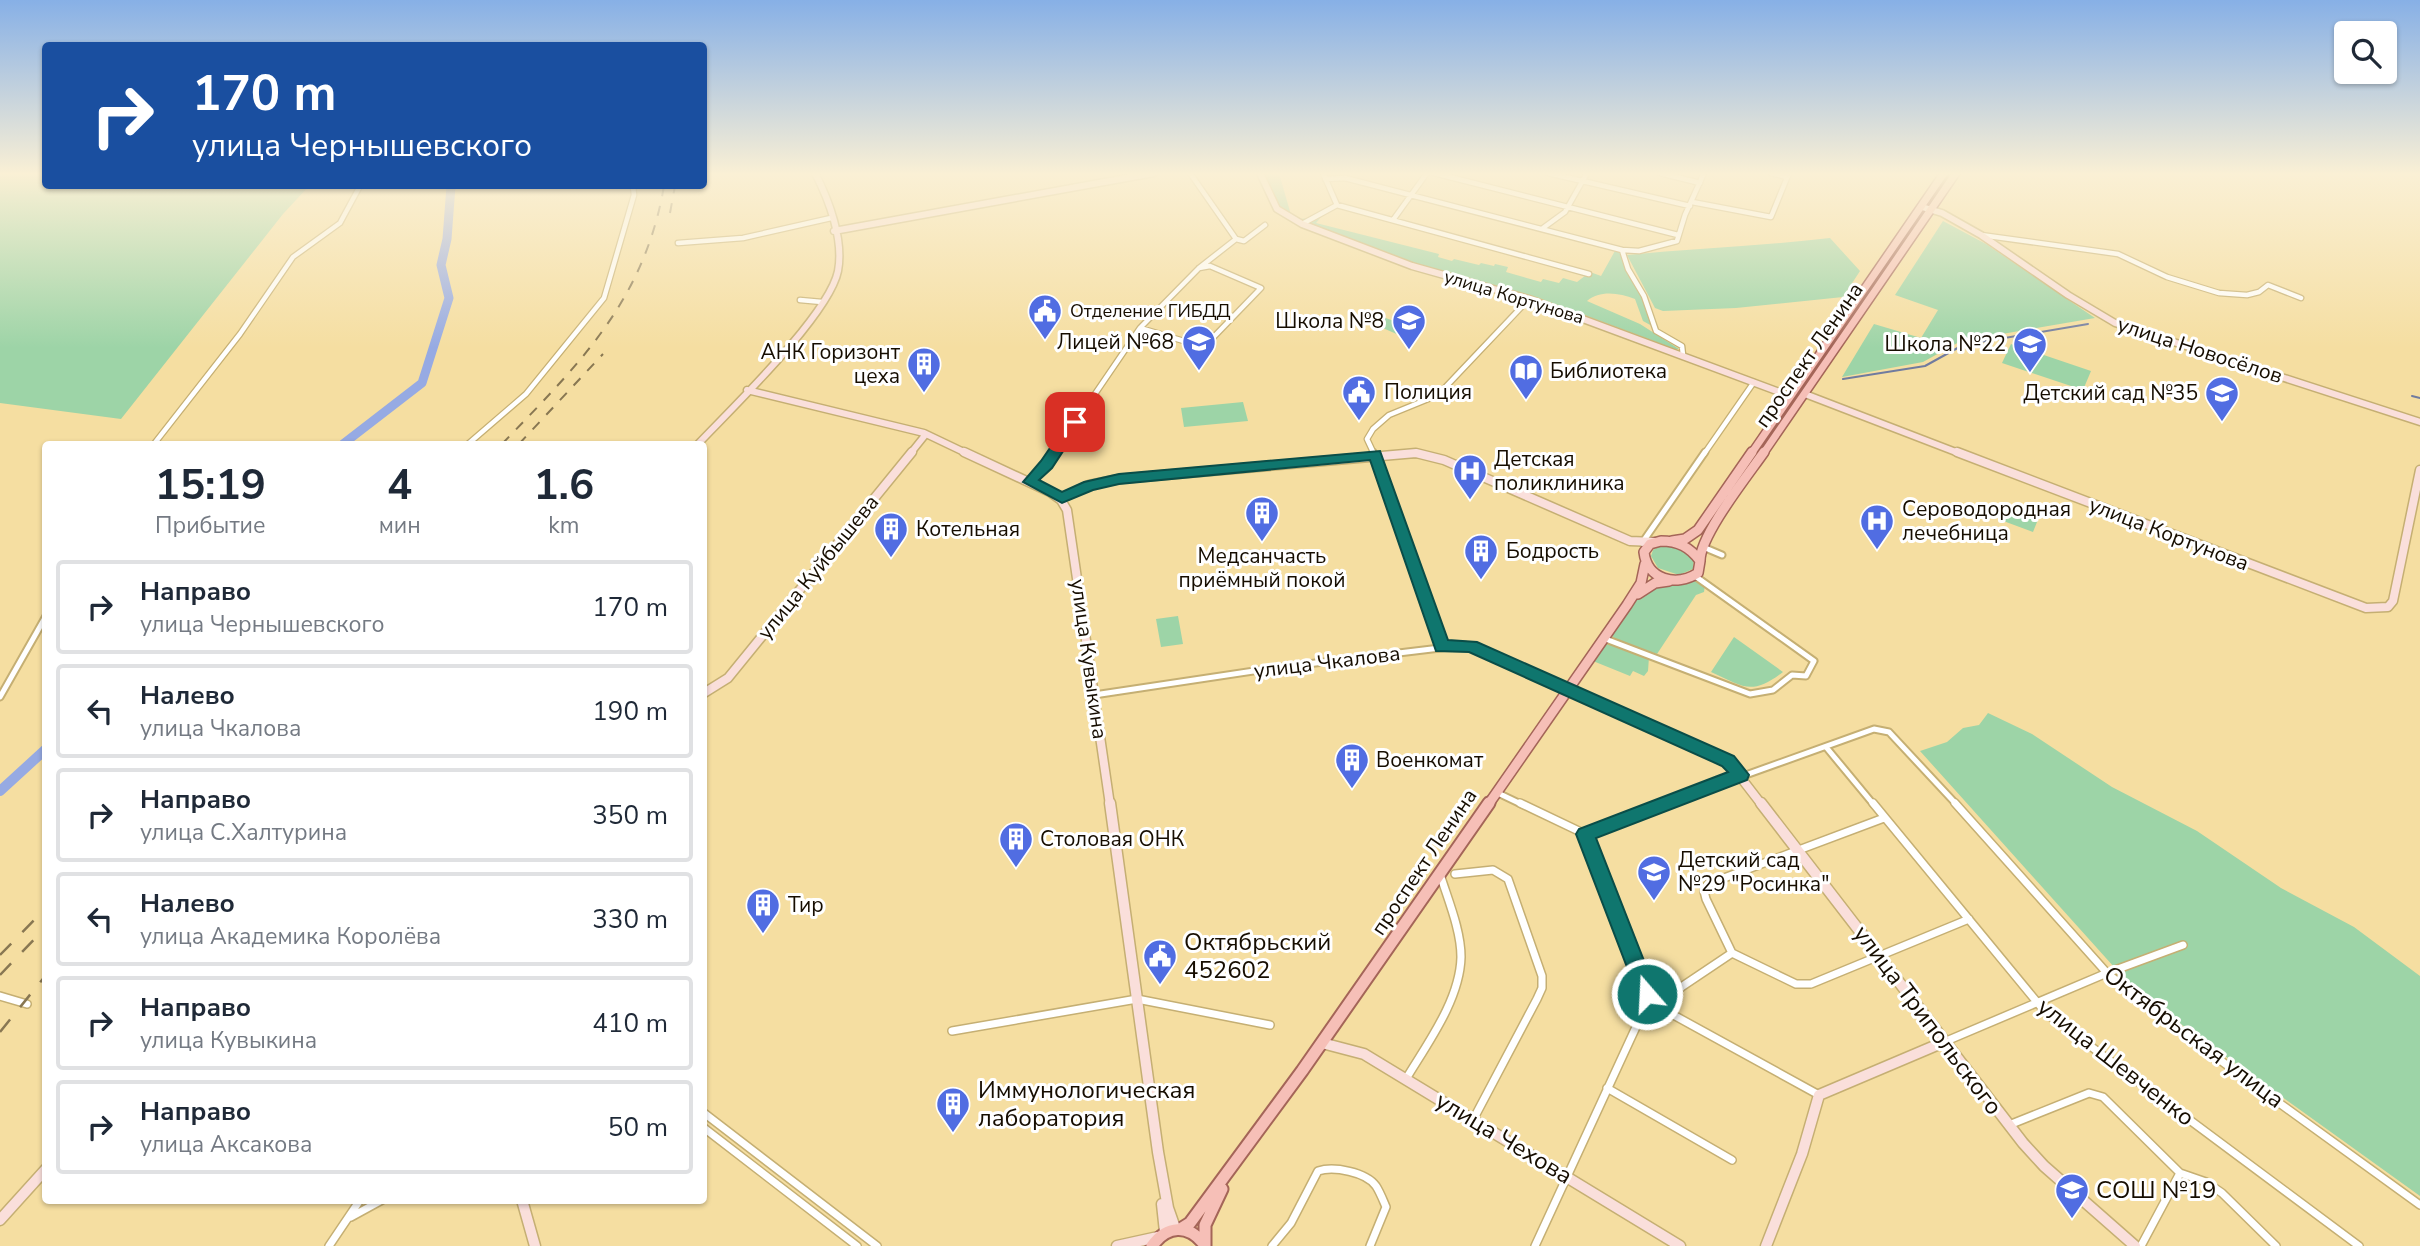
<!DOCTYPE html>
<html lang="ru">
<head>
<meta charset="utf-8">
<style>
	body { margin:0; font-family:"Nunito Sans",sans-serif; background:#f2f2f3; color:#1f2937; height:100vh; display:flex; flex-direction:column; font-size:26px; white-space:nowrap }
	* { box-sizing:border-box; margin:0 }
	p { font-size:23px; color:#747a83 }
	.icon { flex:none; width:38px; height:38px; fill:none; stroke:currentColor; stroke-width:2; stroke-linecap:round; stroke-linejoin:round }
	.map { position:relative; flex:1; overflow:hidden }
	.sheet { position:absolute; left:42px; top:441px; width:665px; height:763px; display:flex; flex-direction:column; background:#fff; border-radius:7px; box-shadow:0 2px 5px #0004 }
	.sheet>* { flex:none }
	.banner { position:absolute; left:42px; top:42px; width:665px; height:147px; border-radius:7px; box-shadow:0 2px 5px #0004; background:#1a4fa0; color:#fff; overflow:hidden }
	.buttons { position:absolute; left:2334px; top:21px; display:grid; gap:14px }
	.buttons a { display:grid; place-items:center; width:63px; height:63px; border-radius:7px; background:#fff; box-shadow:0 2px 5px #0004; font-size:35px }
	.pin { position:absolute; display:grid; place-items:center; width:60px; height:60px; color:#fff; margin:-30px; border-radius:14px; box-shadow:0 4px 10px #0006 }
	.me { position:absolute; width:77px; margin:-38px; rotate:341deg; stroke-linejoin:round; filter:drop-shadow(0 0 5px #0008) }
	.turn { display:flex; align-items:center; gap:24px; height:147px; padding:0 35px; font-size:32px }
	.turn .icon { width:91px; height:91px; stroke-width:2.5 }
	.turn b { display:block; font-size:49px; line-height:60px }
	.eta { display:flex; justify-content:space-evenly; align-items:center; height:119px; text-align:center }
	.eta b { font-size:42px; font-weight:700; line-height:49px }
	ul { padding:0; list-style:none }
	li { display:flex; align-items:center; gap:21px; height:94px; margin:0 14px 10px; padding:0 21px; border:4px solid #e0e1e3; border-radius:7px }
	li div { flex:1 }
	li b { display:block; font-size:26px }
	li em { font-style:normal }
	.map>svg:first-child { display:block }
	.green { fill:#9dd4a7 }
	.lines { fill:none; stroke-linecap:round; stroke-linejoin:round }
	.stream { stroke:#707b9f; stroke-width:2 }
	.river-far1 { stroke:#96aae3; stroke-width:9 }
	.river { stroke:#96aae3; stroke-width:10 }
	.street-far2-casing { stroke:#c5af73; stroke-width:7 }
	.street-far1-casing { stroke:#c5af73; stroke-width:9 }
	.street-casing { stroke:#c5af73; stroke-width:10 }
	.secondary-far2-casing { stroke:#c5af73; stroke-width:9 }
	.secondary-far1-casing { stroke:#c5af73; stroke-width:11 }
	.secondary-casing { stroke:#c5af73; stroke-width:13 }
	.primary-far2-casing { stroke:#a46558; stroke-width:10 }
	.primary-far1-casing { stroke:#a46558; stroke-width:12 }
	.primary-casing { stroke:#a46558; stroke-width:15 }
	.street-far2 { stroke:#fff; stroke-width:4.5 }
	.street-far1 { stroke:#fff; stroke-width:5 }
	.street { stroke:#fff; stroke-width:7 }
	.secondary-far2 { stroke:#fadfdb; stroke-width:6 }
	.secondary-far1 { stroke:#fadfdb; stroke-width:8 }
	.secondary { stroke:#fadfdb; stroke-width:10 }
	.primary-far2 { stroke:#f6bfb7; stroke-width:7 }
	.primary-far1 { stroke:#f6bfb7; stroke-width:9 }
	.primary { stroke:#f6bfb7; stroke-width:11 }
	.rail-far1 { stroke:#887752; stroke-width:2; stroke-dasharray:10 10; stroke-linecap:butt }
	.rail { stroke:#887752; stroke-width:2.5; stroke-dasharray:16 16; stroke-linecap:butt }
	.route { fill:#0f766e; stroke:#0a4d48; stroke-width:2 }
	.labels { text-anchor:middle; stroke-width:6; stroke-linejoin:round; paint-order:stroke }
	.far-street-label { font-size:18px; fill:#160d00; stroke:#fff }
	.far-poi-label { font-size:18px; fill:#160d00; stroke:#fff; text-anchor:start }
	.poi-label { font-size:21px; fill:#160d00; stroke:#fff; text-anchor:start }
	.street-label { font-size:21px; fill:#160d00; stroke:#fff }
	.near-poi-label { font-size:24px; fill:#160d00; stroke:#fff; text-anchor:start }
	.near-street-label { font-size:24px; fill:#160d00; stroke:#fff }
</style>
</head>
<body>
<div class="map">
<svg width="2420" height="1246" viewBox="0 0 2420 1246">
	<rect width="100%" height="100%" fill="#f5dea1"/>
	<path class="green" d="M 0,173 L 45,173 L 46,186 L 309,186 L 283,214 L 121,419 L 0,403 Z
		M 1264,173 L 1279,173 L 1291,215 L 1300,219 L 1321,217 L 1316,223 L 1439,254 L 1438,257 L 1452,261 L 1454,259 L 1479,265 L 1481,263 L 1494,266 L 1495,264 L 1508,267 L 1506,272 L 1541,282 L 1543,279 L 1559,283 L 1563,278 L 1577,282 L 1590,272 L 1601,276 L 1616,249 L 1620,250 L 1625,269 L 1642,296 L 1652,326 L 1643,321 L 1635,299 C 1619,293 1600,290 1587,301 L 1640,324 L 1679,349 L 1675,349 L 1539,298 L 1413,263 L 1290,217 L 1276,205 Z
		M 1943,221 L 1986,244 L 2095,318 L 1961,341 L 1923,362 L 1842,377 L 1874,324 L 1921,338 L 1938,310 L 1895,295 Z
		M 1830,238 L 1860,271 L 1843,297 L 1736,308 L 1663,311 L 1655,308 L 1627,255 C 1695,248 1762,246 1830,238 Z
		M 1383,317 L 1416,329 L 1417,332 L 1406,338 L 1378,326 L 1378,321 Z
		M 2011,344 L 2091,371 L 2083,390 L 2002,363 Z
		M 1243,402 L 1248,421 L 1184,427 L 1181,408 Z
		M 2004,504 L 2039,517 L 2033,532 L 1998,519 Z
		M 1661,545 L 1679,546 L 1694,559 L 1693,569 L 1679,575 L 1658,568 L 1651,556 L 1653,550 Z
		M 1696,580 L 1705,585 L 1704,592 L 1696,595 L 1657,654 L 1618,641 L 1611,635 C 1626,615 1640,585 1668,583 C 1679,583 1685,584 1696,580 Z
		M 1178,616 L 1183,644 L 1161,647 L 1156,619 Z
		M 1734,637 L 1783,672 C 1751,696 1744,687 1711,672 Z
		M 1605,644 L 1616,645 L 1649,657 L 1648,671 L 1644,676 L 1633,671 L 1630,676 L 1593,661 Z
		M 1988,713 L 2032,734 L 2112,787 L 2197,831 L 2281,888 L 2354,927 L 2420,976 L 2420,1196 L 2182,1025 L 2123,977 L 1920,751 L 1947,742 L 1963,728 L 1979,725 Z"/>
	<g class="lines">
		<path class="stream" d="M 1843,379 L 1925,366 L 1963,345 L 2088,324
			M 2412,396 L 2420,398"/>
		<path class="river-far1" d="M 343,444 L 422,383 L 449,298 L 441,265 L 447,239 L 451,186"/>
		<path class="river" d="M 0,791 L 46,749"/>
		<g class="street-far2-casing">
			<path id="street-far2" d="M 1323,173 L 1337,205 L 1589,274
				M 1434,173 L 1678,235
				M 1548,173 L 1690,206
				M 1660,173 L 1700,183
				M 1771,173 L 1787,177
				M 1325,179 L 1345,178 L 1622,250
				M 1692,202 L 1771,217 L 1789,173
				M 1393,220 L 1427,173
				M 1302,224 L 1337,205
				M 1543,228 L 1565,212 L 1587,173
				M 1981,235 L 2118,254 L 2167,277 L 2219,293 L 2247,295 L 2259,292 L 2268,285 L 2301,298
				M 1236,239 L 1244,241 L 1265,225
				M 678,243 L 743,238 L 831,218
				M 800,300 L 822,302
				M 1140,328 L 1204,347 L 1261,288 L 1210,266 L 1199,268
				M 1683,355 L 1682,346 L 1656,331 L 1644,296 L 1628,269 L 1622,250 L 1639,251 L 1677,241 L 1685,215 L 1704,173
				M 154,444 L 240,334 L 293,257 L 340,223 L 360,186
				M 468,444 L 526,394 L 604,298 L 634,195 L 633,186
				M 1054,454 L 1140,328 L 1199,268 L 1236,239 L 1190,173
				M 1374,454 L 1367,439 L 1373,429 L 1389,415 L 1438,395 L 1529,299
				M 1704,454 L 1754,382"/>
		</g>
		<g class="street-far1-casing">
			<path id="street-far1" d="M 1373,452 L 1442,647
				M 1030,482 L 1055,452
				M 1642,543 L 1705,452
				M 1703,547 L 1722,555
				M 1603,638 L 1750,694 L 1773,690 L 1792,675 L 1806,676 L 1814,661 L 1695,576
				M 1094,695 L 1274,668 L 1465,645 L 1568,689
				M 0,697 L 46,616
				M 1826,747 L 1874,805
				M 1500,794 L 1523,805
				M 1662,805 L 1874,729 L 1889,732 L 1957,805"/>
		</g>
		<g class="street-casing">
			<path id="street" d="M 1520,803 L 1585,834
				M 1873,803 L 2046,1013 L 2359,1246
				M 1955,803 L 2107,973 L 2162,1018 L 2420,1205
				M 1884,818 L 1708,884 L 1704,891 L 1706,899 L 1732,953 L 1796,984 L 1811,984 L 1969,919
				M 1585,834 L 1666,803
				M 1585,834 L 1645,987 L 1648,1001
				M 1455,874 L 1493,870 L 1508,879 L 1542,976 L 1542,988 L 1537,999 L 1473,1120
				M 0,996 L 27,1004
				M 1648,1001 L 1819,1095
				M 1656,1004 L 1732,953
				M 952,1031 L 1137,999 L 1270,1025
				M 1944,1042 L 2107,973 L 2183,945
				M 1406,1079 C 1427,1044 1460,1000 1461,957 C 1461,930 1448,900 1440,874
				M 1607,1088 L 1732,1160
				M 704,1113 L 877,1246
				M 2009,1125 L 2089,1093 L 2103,1097 L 2180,1173 L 2206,1182 L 2222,1193 L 2276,1246
				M 704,1128 L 857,1246
				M 351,1217 L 382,1200
				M 329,1246 L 360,1200
				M 1272,1246 L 1291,1223 L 1318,1171 C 1334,1166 1366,1172 1376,1186 C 1380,1192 1383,1200 1386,1207 L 1370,1246
				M 1535,1246 L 1648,1001
				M 2141,1246 L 2180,1173"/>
		</g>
		<g class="secondary-far2-casing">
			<path id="secondary-far2" d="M 1260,173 L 1277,209 L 1302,224 L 1412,266 L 1529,299 L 1790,396
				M 1922,207 L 1942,213 L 1981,235 L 2068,295 L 2115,323 L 2420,422
				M 834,231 L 1154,173
				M 747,390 L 924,433 L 968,454
				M 1805,394 L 1961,454
				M 698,444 C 732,408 829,315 838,271 C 844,240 829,200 815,173
				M 910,454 L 926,434
				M 1409,454 L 1418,454"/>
		</g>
		<g class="secondary-far1-casing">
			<path id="secondary-far1" d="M 964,452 L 1050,492 L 1061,500 L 1067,510 L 1110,805
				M 1957,452 L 2366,608 L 2388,607 L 2393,601 L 2420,470
				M 1062,498 L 1089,485 L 1119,479 L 1416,453 L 1444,460 L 1630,541 L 1655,542
				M 1568,689 L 1728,761 L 1762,805
				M 704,693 L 728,678 L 912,452"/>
		</g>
		<g class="secondary-casing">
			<path id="secondary" d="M 1110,803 L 1158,1152 L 1168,1208 L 1175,1228
				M 1761,803 L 2023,1143 L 2044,1166 L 2135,1246
				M 1322,1043 L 1364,1054 L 1680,1246
				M 522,1200 L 535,1246
				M 1162,1204 L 1165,1232
				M 0,1220 L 46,1169
				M 1117,1246 L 1158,1237
				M 1766,1246 L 1802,1154 L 1819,1095 L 1944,1042"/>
		</g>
		<g class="primary-far2-casing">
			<path id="primary-far2" d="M 1751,454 L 1944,173
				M 1763,454 L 1956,173"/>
		</g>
		<g class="primary-far1-casing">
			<path id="primary-far1" d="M 1661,541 C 1678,541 1690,547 1700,561 L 1698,573 C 1676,587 1647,580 1644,552 L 1650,544 Z
				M 1672,541 L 1685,539 L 1698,530 L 1752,452
				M 1700,561 C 1700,535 1748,475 1764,452
				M 1638,594 L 1655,583 L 1669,581
				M 1488,805 L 1627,605 L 1641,583 L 1645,564"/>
		</g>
		<g class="primary-casing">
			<path id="primary" d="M 1182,1228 L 1190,1223 L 1302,1071 L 1489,803
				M 1152,1246 C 1167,1225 1188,1224 1204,1244
				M 1205,1246 L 1205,1225 L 1222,1189"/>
		</g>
		<use href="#street-far2" class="street-far2"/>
		<use href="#street-far1" class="street-far1"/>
		<use href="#street" class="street"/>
		<use href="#secondary-far2" class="secondary-far2"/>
		<use href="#secondary-far1" class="secondary-far1"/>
		<use href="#secondary" class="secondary"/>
		<use href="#primary-far2" class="primary-far2"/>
		<use href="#primary-far1" class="primary-far1"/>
		<use href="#primary" class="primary"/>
		<path class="rail-far1" d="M 670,213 L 675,186
			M 502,444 C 580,363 644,301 664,186
			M 519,444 L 603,354"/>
		<path class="rail" d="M 0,955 L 46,908
			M 0,975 L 46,927
			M 0,1032 L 46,975"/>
	</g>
	<linearGradient id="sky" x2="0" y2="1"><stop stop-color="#87b0e6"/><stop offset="0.5" stop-color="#faf0d5"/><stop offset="1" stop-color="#faf0d5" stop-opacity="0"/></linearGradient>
	<rect width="2420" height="348" fill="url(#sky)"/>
	<path class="route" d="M 1075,418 L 1082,422 L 1052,468 L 1039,480 L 1062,492 L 1084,482 L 1119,474 L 1380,451 L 1448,640 L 1477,642 L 1734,756 L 1749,775 L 1747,780 L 1596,838 L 1657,994 L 1654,1001 L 1647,1004 L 1640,1001 L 1576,834 L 1579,829 L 1728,772 L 1722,766 L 1469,652 L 1436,651 L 1370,460 L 1119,484 L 1093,490 L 1062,503 L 1023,482 L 1041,461 L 1070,419 Z"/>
	<defs>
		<g id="civic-pin" transform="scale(1.75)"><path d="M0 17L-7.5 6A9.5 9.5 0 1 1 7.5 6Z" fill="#516de2" stroke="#fff"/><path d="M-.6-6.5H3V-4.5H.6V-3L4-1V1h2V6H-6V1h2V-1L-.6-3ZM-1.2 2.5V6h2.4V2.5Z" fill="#fff"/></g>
		<g id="school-pin" transform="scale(1.75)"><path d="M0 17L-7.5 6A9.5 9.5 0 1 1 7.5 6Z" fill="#516de2" stroke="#fff"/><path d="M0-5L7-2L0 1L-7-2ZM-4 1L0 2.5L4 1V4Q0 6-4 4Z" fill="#fff"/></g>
		<g id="building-pin" transform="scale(1.75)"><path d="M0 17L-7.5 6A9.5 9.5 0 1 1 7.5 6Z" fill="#516de2" stroke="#fff"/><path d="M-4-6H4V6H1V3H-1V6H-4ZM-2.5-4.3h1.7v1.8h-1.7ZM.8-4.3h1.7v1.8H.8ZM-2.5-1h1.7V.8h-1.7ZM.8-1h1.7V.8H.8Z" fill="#fff"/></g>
		<g id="library-pin" transform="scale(1.75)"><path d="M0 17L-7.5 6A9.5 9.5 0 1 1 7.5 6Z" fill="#516de2" stroke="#fff"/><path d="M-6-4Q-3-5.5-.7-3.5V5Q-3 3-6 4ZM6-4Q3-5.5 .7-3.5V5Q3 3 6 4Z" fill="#fff"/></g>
		<g id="hospital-pin" transform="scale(1.75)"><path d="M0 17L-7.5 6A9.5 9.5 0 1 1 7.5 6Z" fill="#516de2" stroke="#fff"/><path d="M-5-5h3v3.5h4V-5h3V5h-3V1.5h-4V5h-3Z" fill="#fff"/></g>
	</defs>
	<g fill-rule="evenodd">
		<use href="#civic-pin" x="1045" y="311"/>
		<use href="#school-pin" x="1409" y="321"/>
		<use href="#school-pin" x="1199" y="342"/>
		<use href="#school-pin" x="2030" y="344"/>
		<use href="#building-pin" x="924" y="364"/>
		<use href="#library-pin" x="1526" y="371"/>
		<use href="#civic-pin" x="1359" y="392"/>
		<use href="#school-pin" x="2222" y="393"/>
		<use href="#hospital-pin" x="1470" y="471"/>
		<use href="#building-pin" x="1262" y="513"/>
		<use href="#hospital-pin" x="1877" y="521"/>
		<use href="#building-pin" x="891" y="529"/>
		<use href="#building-pin" x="1481" y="551"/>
		<use href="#building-pin" x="1352" y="760"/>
		<use href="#building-pin" x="1016" y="839"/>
		<use href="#school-pin" x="1654" y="872"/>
		<use href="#building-pin" x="763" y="905"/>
		<use href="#civic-pin" x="1160" y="956"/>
		<use href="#building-pin" x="953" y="1104"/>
		<use href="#school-pin" x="2072" y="1190"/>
	</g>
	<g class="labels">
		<g class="far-street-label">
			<text transform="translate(1514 297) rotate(17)" y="6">улица Кортунова</text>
		</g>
		<g class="far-poi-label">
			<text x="1070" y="317">Отделение ГИБДД</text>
		</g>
		<g class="poi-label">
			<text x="1384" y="328" text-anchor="end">Школа №8</text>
			<text x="1174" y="349" text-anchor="end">Лицей №68</text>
			<text x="2006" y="351" text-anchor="end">Школа №22</text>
			<text x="900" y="359" text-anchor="end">АНК Горизонт<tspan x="900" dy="24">цеха</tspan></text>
			<text x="1550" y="378">Библиотека</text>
			<text x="1384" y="399">Полиция</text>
			<text x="2198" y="400" text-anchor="end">Детский сад №35</text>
			<text x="1494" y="466">Детская<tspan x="1494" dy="24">поликлиника</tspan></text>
			<text x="1902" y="516">Сероводородная<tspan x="1902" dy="24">лечебница</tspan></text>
			<text x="916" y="536">Котельная</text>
			<text x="1506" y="558">Бодрость</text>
			<text x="1262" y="563" text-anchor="middle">Медсанчасть<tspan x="1262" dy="24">приёмный покой</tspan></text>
			<text x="1376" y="767">Военкомат</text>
			<text x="1040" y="846">Столовая ОНК</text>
			<text x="1678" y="867">Детский сад<tspan x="1678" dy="24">№29 "Росинка"</tspan></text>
			<text x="788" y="912">Тир</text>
		</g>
		<g class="street-label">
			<text transform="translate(2200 350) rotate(18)" y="7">улица Новосёлов</text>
			<text transform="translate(1809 355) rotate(-55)" y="7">проспект Ленина</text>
			<text transform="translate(2169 534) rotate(21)" y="7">улица Кортунова</text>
			<text transform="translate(818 567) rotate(-51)" y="7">улица Куйбышева</text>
			<text transform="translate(1089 659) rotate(82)" y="7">улица Кувыкина</text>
			<text transform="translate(1327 662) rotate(-7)" y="7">улица Чкалова</text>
			<text transform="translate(1424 862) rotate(-56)" y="7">проспект Ленина</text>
		</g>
		<g class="near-poi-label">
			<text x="1184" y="950">Октябрьский<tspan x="1184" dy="28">452602</tspan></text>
			<text x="978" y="1098">Иммунологическая<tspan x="978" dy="28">лаборатория</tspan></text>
			<text x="2096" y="1198">СОШ №19</text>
		</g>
		<g class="near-street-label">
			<text transform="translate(1928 1020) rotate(53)" y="8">улица Трипольского</text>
			<text transform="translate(2194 1037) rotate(37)" y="8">Октябрьская улица</text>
			<text transform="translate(2116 1062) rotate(38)" y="8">улица Шевченко</text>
			<text transform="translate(1504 1138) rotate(31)" y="8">улица Чехова</text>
		</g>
	</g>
</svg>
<div class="buttons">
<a><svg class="icon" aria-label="search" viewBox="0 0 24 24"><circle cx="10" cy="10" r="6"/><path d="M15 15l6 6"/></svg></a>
</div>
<div class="pin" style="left:1075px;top:422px;background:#d93025"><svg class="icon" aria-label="arrive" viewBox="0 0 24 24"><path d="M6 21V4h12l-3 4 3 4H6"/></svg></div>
<svg class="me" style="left:1647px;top:994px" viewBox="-20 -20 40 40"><circle r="17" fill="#0f766e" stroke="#fff" stroke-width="3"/><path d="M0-11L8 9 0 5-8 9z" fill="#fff"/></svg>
<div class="banner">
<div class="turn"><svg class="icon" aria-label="right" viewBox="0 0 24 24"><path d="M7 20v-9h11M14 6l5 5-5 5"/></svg><div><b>170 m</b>улица Чернышевского</div></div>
</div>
<section class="sheet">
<div class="eta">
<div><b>15:19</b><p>Прибытие</p></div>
<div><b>4</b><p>мин</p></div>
<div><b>1.6</b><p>km</p></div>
</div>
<ul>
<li><svg class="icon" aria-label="right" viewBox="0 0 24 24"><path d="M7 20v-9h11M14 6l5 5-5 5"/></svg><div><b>Направо</b><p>улица Чернышевского</p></div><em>170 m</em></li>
<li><svg class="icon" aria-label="left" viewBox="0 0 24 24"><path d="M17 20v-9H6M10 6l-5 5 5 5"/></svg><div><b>Налево</b><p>улица Чкалова</p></div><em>190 m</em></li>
<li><svg class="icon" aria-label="right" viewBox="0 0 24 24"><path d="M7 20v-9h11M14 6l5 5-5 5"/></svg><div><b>Направо</b><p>улица С.Халтурина</p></div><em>350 m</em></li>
<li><svg class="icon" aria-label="left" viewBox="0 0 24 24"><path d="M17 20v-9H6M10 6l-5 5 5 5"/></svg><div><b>Налево</b><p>улица Академика Королёва</p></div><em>330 m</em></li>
<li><svg class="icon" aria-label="right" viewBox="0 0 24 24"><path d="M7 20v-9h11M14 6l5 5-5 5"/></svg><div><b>Направо</b><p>улица Кувыкина</p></div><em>410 m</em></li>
<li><svg class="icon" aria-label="right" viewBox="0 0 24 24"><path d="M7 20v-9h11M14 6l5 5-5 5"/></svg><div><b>Направо</b><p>улица Аксакова</p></div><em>50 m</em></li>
</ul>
</section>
</div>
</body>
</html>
